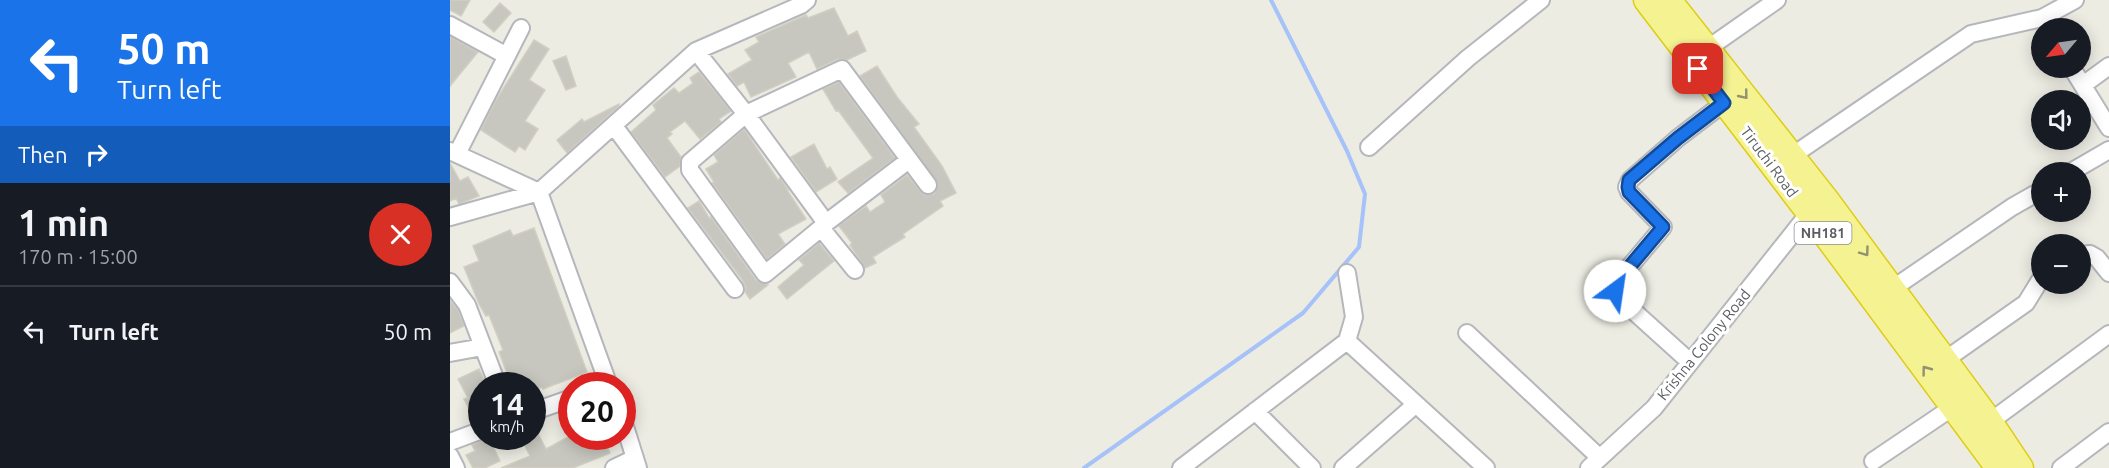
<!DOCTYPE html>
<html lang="en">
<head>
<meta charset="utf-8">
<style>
	body { margin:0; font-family:Ubuntu,sans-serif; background:#20242c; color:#f1f3f6; height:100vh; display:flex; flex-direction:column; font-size:22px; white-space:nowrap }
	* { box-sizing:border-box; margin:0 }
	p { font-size:20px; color:#9ea1a6 }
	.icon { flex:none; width:33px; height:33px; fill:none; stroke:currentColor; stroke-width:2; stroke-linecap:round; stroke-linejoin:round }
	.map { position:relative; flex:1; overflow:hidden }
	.side { display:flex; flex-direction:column; background:#171b24; width:450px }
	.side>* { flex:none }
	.top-card { background:#1a73e8; color:#fff; overflow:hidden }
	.needle { width:39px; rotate:241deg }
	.fabs { position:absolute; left:1581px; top:18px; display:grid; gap:12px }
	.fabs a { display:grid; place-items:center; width:60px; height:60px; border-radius:50%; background:#171b24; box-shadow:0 3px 15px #0003; font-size:30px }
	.speed { position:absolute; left:18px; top:372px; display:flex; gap:12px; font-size:30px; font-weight:700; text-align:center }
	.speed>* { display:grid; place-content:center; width:78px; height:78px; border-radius:50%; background:#171b24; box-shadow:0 3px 15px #0003; line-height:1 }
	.speed small { font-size:15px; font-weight:400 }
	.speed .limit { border:9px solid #d22; background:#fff; color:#111 }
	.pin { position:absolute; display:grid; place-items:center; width:51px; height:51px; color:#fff; margin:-26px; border-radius:12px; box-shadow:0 3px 9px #0006 }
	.me { position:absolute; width:66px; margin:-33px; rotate:31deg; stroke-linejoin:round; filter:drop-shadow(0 0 4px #0008) }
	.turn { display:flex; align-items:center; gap:21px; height:126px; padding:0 18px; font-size:27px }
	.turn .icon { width:78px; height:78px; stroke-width:2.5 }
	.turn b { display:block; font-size:42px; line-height:51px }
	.then { display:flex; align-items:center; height:57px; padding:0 18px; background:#0003; gap:12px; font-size:22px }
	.round { display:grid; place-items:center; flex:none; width:63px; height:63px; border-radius:32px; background:#20242c }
	.summary { display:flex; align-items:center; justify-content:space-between; height:102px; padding:0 18px }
	h1 { font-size:36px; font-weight:700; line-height:45px }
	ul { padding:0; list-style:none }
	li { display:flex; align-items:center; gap:18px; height:90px; padding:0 18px; border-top:2px solid #363941 }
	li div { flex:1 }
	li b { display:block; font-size:22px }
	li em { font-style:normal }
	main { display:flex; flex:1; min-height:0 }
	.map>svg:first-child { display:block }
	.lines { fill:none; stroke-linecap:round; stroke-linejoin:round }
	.stream { stroke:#a7c2f8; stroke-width:4 }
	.building { fill:#c8c7bf; stroke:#d1cfc2; stroke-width:1.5 }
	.minor-casing { stroke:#b5b7bc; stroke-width:20 }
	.highway-casing { stroke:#decd11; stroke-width:27 }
	.minor { stroke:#fff; stroke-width:16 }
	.highway { stroke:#f5f292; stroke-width:24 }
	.oneway { stroke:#919173 }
	.route-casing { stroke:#114b97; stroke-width:15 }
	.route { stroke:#1a73e8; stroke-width:10 }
	.labels { text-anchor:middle; stroke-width:6; stroke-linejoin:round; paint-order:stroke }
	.shield { fill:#fff; stroke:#8c8e91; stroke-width:1.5 }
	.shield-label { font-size:14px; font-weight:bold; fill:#5b5d62 }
	.street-label { font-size:15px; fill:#5b5d62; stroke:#fff }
</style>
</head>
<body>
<main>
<section class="side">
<div class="top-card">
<div class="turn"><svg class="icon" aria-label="left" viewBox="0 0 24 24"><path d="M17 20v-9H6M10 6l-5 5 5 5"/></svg><div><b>50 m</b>Turn left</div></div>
<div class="then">Then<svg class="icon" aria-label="right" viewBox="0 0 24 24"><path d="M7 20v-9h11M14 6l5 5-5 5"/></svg></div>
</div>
<div class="summary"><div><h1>1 min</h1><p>170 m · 15:00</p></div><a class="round" style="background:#d93025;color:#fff"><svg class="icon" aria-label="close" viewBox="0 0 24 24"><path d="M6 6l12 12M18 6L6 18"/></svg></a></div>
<ul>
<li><svg class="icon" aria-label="left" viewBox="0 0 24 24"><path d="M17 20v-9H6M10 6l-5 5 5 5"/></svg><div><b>Turn left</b></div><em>50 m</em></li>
</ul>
</section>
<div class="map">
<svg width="1659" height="468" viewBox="0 0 1659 468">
	<rect width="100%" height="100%" fill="#ecece3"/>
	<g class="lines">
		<path class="stream" d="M 634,468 L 853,313 L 909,247 L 915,194 L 897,151 L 821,0"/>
	</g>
	<path class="building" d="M 0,0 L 20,0 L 11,16 L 0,10 Z
		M 50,3 L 61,13 L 44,32 L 33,22 Z
		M 384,8 L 398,36 L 407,31 L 416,51 L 397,60 L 388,59 L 367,69 L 359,52 L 338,63 L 346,77 L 301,97 L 294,82 L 287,86 L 278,74 L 302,60 L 295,50 L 309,42 L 306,37 L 356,15 L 358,18 Z
		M 0,37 L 28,52 L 0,86 Z
		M 84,40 L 99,49 L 79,80 L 95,90 L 75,121 L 88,129 L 75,150 L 69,146 L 65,152 L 31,130 L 46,100 Z
		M 116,56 L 126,86 L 116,90 L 103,61 Z
		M 427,66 L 447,97 L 469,124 L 464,127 L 492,166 L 506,193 L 490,201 L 493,206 L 453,234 L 455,237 L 423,257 L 426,263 L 415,268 L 400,245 L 402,243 L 389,226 L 416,206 L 420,212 L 435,202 L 431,195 L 457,175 L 474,195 L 484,194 L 488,184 L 410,76 Z
		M 249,72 L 281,111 L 269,119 L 271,122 L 250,139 L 235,121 L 220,132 L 222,134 L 217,138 L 231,157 L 230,166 L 215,177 L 181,132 L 206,110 L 203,105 L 224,88 L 229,93 L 243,83 L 240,78 Z
		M 389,82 L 445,158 L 398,193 L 388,182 L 423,158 L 388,110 L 386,111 L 373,89 Z
		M 169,104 L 169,106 L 117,153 L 107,140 L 132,119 L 134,122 Z
		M 294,129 L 328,180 L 330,178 L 338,190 L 337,190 L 356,219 L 328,234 L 335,244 L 317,259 L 262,183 L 264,182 L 256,169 L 268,162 L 264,155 Z
		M 364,144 L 377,169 L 380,167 L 387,179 L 366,192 L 341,157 Z
		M 0,163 L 10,181 L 18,177 L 29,196 L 9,204 L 6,198 L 0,201 Z
		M 249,201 L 259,218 L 261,217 L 306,280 L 318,285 L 300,299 L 295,292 L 296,287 L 291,278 L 238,208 Z
		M 84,228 L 137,372 L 93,389 L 92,387 L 82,390 L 82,386 L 62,386 L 49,352 L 53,350 L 39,315 L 36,316 L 29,304 L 14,267 L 29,261 L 23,246 L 60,230 L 63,236 Z
		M 369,243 L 384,261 L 337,299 L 328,287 L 354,265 L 349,260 Z
		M 0,300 L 8,310 L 14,326 L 0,333 Z
		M 29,369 L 36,385 L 32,386 L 32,414 L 24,418 L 14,399 L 18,398 L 8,379 Z
		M 82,422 L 96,449 L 120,436 L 153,436 L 160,453 L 123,468 L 51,468 L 80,456 L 70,436 L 82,436 Z
		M 39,438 L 50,461 L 35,468 L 23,468 L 16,455 L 25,451 L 22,445 Z"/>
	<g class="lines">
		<g class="minor-casing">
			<path id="minor" d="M 0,25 L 57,56
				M 1257,49 L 1327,0
				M 246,51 L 296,114 L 376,223 L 371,228 L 405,270
				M 1622,68 L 1659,128
				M 1633,85 L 1659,66
				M 164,126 L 285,289
				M 919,147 L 1018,58 L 1091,0
				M 0,151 L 89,192 L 159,386
				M 7,154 L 71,28
				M 1333,162 L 1521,34 L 1592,18 L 1625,0
				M 1621,172 L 1659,150
				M 0,217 L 89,192 L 246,51 L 351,5 L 357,0
				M 376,223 L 459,160
				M 371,228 L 315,274 L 240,170 L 240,162 L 296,114 L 392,69 L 478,185
				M 1630,255 L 1640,254 L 1647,258 L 1659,273
				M 897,273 L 904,317 L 897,341
				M 0,282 L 17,305 L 48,386
				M 1442,289 L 1562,207 L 1592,190
				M 1017,333 L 1150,458
				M 0,353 L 33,347
				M 1495,360 L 1576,303 L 1592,277
				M 1240,362 L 1168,297 L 1165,284 L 1213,227 L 1179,192 L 1177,187 L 1180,180 L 1228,138 L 1274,103
				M 805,411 L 862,468
				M 82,412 L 122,398
				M 172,417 L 188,468
				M 1541,421 L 1659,334
				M 0,442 L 32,430
				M 0,456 L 6,468
				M 1423,461 L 1503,407
				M 164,468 L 185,458
				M 731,468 L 897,341 L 1036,468
				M 893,468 L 966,404
				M 1139,468 L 1204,408 L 1359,213 L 1367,207
				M 1611,468 L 1659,432"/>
		</g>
		<g class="highway-casing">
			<path id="highway" d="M 1196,0 L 1359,213 L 1548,468
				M 1219,0 L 1376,199 L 1537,417 L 1571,468"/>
		</g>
		<use href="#minor" class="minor"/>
		<use href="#highway" class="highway"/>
	</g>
	<defs><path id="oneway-chevron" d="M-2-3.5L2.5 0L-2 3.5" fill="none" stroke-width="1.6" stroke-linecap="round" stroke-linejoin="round" transform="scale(1.5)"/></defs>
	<g class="oneway">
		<use href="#oneway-chevron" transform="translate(1294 95) rotate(51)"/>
		<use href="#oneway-chevron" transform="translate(1415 252) rotate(54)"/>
		<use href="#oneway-chevron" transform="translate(1476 370) rotate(-127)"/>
	</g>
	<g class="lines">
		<g class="route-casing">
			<path id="route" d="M 1165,291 L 1165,284 L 1213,227 L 1179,192 L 1178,187 L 1179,180 L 1228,138 L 1274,103 L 1248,69"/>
		</g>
		<use href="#route" class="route"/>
	</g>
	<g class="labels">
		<rect class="shield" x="1344.5" y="222" width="57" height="22" rx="4.5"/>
		<g class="shield-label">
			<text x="1373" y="238">NH181</text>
		</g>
		<g class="street-label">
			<text transform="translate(1319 162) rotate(53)" y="5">Tiruchi Road</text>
			<text transform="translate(1254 345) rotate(-51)" y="5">Krishna Colony Road</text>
		</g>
	</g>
</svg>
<div class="fabs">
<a><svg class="needle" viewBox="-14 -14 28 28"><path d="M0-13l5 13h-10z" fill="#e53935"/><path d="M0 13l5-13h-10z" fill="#9ea1a6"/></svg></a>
<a><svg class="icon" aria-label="sound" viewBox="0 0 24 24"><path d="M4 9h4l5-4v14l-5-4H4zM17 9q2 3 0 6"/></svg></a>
<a>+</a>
<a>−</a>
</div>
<div class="speed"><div>14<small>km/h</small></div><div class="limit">20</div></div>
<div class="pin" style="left:1248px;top:69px;background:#d93025"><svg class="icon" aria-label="arrive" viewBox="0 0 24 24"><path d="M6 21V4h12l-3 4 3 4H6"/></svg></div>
<svg class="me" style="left:1165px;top:291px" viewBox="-20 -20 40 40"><circle r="19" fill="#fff"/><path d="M0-13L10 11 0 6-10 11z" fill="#1a73e8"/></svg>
</div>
</main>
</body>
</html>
